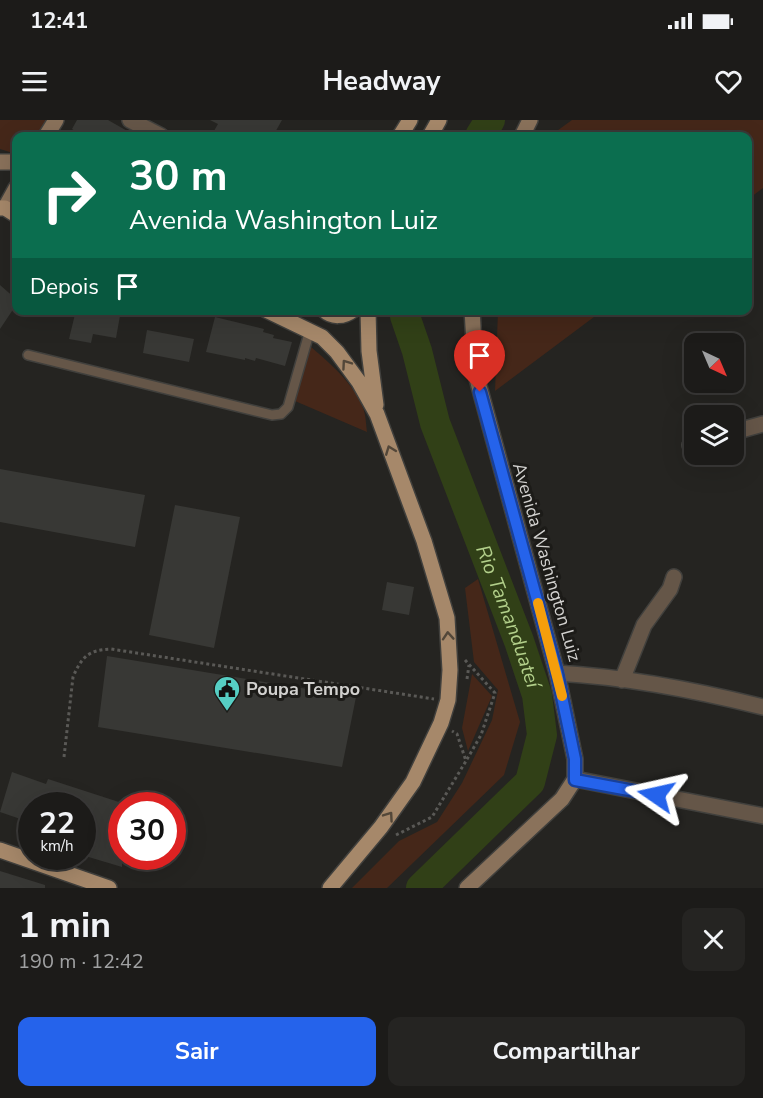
<!DOCTYPE html>
<html lang="pt">
<head>
<meta charset="utf-8">
<style>
	body { margin:0; font-family:"Nunito Sans",sans-serif; background:#252422; color:#f1f3f6; height:100vh; display:flex; flex-direction:column; font-size:22px; white-space:nowrap }
	* { box-sizing:border-box; margin:0 }
	p { font-size:20px; color:#a0a1a2 }
	.icon { flex:none; width:33px; height:33px; fill:none; stroke:currentColor; stroke-width:2; stroke-linecap:round; stroke-linejoin:round }
	.map { position:relative; height:768px; overflow:hidden }
	.panel { display:flex; flex-direction:column; background:#1c1b19; flex:1 }
	.panel>* { flex:none }
	.guide { position:absolute; left:12px; top:12px; width:740px; height:183px; border-radius:12px; box-shadow:0 6px 24px #0002,0 0 0 2px #3a3938; background:#0b6e4f; color:#fff; overflow:hidden }
	.needle { width:39px; rotate:136deg }
	.fabs { position:absolute; left:684px; top:213px; display:grid; gap:12px }
	.fabs a { display:grid; place-items:center; width:60px; height:60px; border-radius:12px; background:#1c1b19; box-shadow:0 6px 24px #0002,0 0 0 2px #3a3938; font-size:30px }
	.speed { position:absolute; left:18px; top:672px; display:flex; gap:12px; font-size:30px; font-weight:700; text-align:center }
	.speed>* { display:grid; place-content:center; width:78px; height:78px; border-radius:50%; background:#1c1b19; box-shadow:0 6px 24px #0002,0 0 0 2px #3a3938; line-height:1 }
	.speed small { font-size:15px; font-weight:400 }
	.speed .limit { border:9px solid #d22; background:#fff; color:#111 }
	.pin { position:absolute; display:grid; place-items:center; width:51px; height:51px; color:#fff; margin:-62px -26px; border-radius:50% 50% 50% 0; rotate:-45deg; box-shadow:0 0 6px #0007 }
	.pin .icon { rotate:45deg }
	.me { position:absolute; width:66px; margin:-33px; rotate:281deg; stroke-linejoin:round; filter:drop-shadow(0 0 4px #0008) }
	.turn { display:flex; align-items:center; gap:21px; height:126px; padding:0 18px; font-size:27px }
	.turn .icon { width:78px; height:78px; stroke-width:2.5 }
	.turn b { display:block; font-size:42px; line-height:51px }
	.then { display:flex; align-items:center; height:57px; padding:0 18px; background:#0003; gap:12px; font-size:22px }
	.round { display:grid; place-items:center; flex:none; width:63px; height:63px; border-radius:12px; background:#252422 }
	.summary { display:flex; align-items:center; justify-content:space-between; height:102px; padding:0 18px }
	h1 { font-size:36px; font-weight:700; line-height:45px }
	.cta { display:flex; gap:12px; margin-top:auto; padding:12px 18px }
	.cta a { flex:1; height:69px; border-radius:12px; background:#2563eb; color:#fff; font-size:24px; font-weight:700; line-height:69px; text-align:center }
	.cta a+a { background:#252422; color:#f1f3f6 }
	.status { display:flex; justify-content:space-between; align-items:center; height:42px; padding:0 30px; background:#1c1b19; direction:ltr }
	.status svg { height:16px; fill:currentColor }
	header { display:flex; justify-content:space-between; align-items:center; height:78px; padding:0 18px; background:#1c1b19; font-size:27px; font-weight:700 }
	.map>svg:first-child { display:block }
	.green { fill:#452719 }
	.lines { fill:none; stroke-linecap:round; stroke-linejoin:round }
	.river { stroke:#314017; stroke-width:30 }
	.building { fill:#383835 }
	.lane-casing { stroke:#41403d; stroke-width:12 }
	.street-casing { stroke:#41403d; stroke-width:18 }
	.secondary-casing { stroke:#41403d; stroke-width:18 }
	.primary-casing { stroke:#41403d; stroke-width:18 }
	.path { stroke:#5a5956; stroke-width:3; stroke-dasharray:3 3; stroke-linecap:butt }
	.lane { stroke:#655648; stroke-width:9 }
	.street { stroke:#655648; stroke-width:15 }
	.secondary { stroke:#8a725b; stroke-width:15 }
	.primary { stroke:#a6886a; stroke-width:15 }
	.oneway { stroke:#534739 }
	.route-casing { stroke:#184099; stroke-width:15 }
	.route { stroke:#2563eb; stroke-width:10 }
	.slow { stroke:#f59e0b; stroke-width:10 }
	.labels { text-anchor:middle; stroke-width:6; stroke-linejoin:round; paint-order:stroke }
	.street-label { font-size:18px; fill:#d2d1cf; stroke:#1c1b18 }
	.poi-label { font-size:18px; font-weight:bold; fill:#d2d1cf; stroke:#1c1b18; text-anchor:start }
	.water-label { font-size:20px; font-style:italic; fill:#b2cf8a; stroke:#1c1b18 }
</style>
</head>
<body>
<div class="status"><b>12:41</b><svg viewBox="0 0 49 12"><path d="M0 12V9h3v3zM5 12V6h3v6zM10 12V3h3v9zM15 12V0h3v12zM26 1h20v11H26zM47 4h2v5h-2z"/></svg></div>
<header><svg class="icon" aria-label="menu" viewBox="0 0 24 24"><path d="M4 6h16M4 12h16M4 18h16"/></svg>Headway<svg class="icon" aria-label="heart" viewBox="0 0 24 24"><path d="M12 20l-8-8c-3-5 5-10 8-4 3-6 11-1 8 4z"/></svg></header>
<div class="map">
<svg width="763" height="768" viewBox="0 0 763 768">
	<rect width="100%" height="100%" fill="#252421"/>
	<path class="green" d="M 0,0 L 50,0 L 40,16 L 16,16 L 16,34 L 0,29 Z
		M 572,0 L 763,0 L 763,68 L 747,80 L 747,16 L 553,16 L 554,13 Z
		M 498,191 L 498,190 L 602,191 L 495,271 Z
		M 311,227 C 331,244 353,263 363,288 C 366,295 366,305 367,312 L 295,281 Z
		M 478,459 L 520,602 L 504,655 L 387,768 L 352,768 L 399,721 L 437,702 L 462,663 L 492,600 L 498,570 L 474,542 L 465,468 Z
		M 472,554 L 492,576 L 468,631 L 462,608 Z"/>
	<g class="lines">
		<g class="river">
			<path d="M 480,16 L 490,0"/>
			<path id="s1" d="M 405,190 L 405,196 L 417,231 L 435,303 L 519,521 L 537,575 L 542,615 L 530,662 L 421,768"/>
		</g>
	</g>
	<path class="building" d="M 77,0 L 108,0 L 136,16 L 71,16 L 75,11 L 72,9 Z
		M 210,0 L 282,0 L 273,16 L 240,16 L 229,10 L 226,16 L 211,16 L 218,4 Z
		M 0,165 L 16,179 L 16,185 L 0,209 Z
		M 76,190 L 121,190 L 116,218 L 93,214 L 91,223 L 69,219 Z
		M 215,197 L 264,209 L 263,212 L 274,215 L 273,218 L 292,222 L 285,246 L 256,238 L 255,241 L 245,238 L 245,240 L 206,232 Z
		M 147,210 L 194,219 L 189,242 L 143,233 Z
		M 0,349 L 145,375 L 135,427 L 0,402 Z
		M 175,385 L 240,397 L 214,528 L 149,515 Z
		M 387,462 L 414,467 L 409,495 L 382,490 Z
		M 107,536 L 356,577 L 342,647 L 98,607 Z
		M 12,652 L 46,664 L 48,659 L 122,683 L 122,747 L 82,735 L 82,686 L 32,686 L 32,703 L 0,692 Z
		M 0,751 L 45,765 L 45,768 L 0,768 Z"/>
	<g class="lines">
		<g class="lane-casing">
			<path id="lane" d="M 28,235 L 272,295 L 281,294 L 288,287 L 310,210"/>
		</g>
		<g class="street-casing">
			<path id="street" d="M 130,0 L 161,16
				M 734,312 L 763,304
				M 690,325 L 694,323
				M 557,553 C 627,557 695,570 763,587
				M 622,560 L 644,505 L 670,469 L 674,457
				M 575,659 L 763,696"/>
		</g>
		<g class="secondary-casing">
			<path id="secondary" d="M 46,16 L 56,0
				M 522,16 L 530,0
				M 0,42 L 16,42
				M 5,88 L 16,68
				M 467,768 L 562,679 L 575,659 L 575,639 L 557,553 L 476,255 L 472,190"/>
		</g>
		<g class="primary-casing">
			<path id="primary" d="M 400,16 L 410,0
				M 430,16 L 439,0
				M 0,88 L 5,88 L 16,95
				M 266,190 L 322,217 L 337,232 L 359,262 L 377,294 L 424,421 L 447,498 L 450,550 L 448,580 L 441,603 L 413,662 L 381,707 L 330,768
				M 324,190 C 332,198 344,197 353,190
				M 368,190 L 369,231 L 376,285
				M 0,730 L 109,768"/>
		</g>
		<path class="path" d="M 465,540 L 495,573 L 481,615 L 466,641
			M 467,559 L 469,545
			M 64,637 L 73,557 C 82,536 89,530 111,529 L 434,579
			M 396,715 L 432,697 L 466,641 L 457,614 L 452,611"/>
		<use href="#lane" class="lane"/>
		<use href="#street" class="street"/>
		<use href="#secondary" class="secondary"/>
		<use href="#primary" class="primary"/>
	</g>
	<defs><path id="oneway-chevron" d="M-2-3.5L2.5 0L-2 3.5" fill="none" stroke-width="1.6" stroke-linecap="round" stroke-linejoin="round" transform="scale(1.5)"/></defs>
	<g class="oneway">
		<use href="#oneway-chevron" transform="translate(346 244) rotate(-125)"/>
		<use href="#oneway-chevron" transform="translate(390 330) rotate(-111)"/>
		<use href="#oneway-chevron" transform="translate(448 516) rotate(-94)"/>
		<use href="#oneway-chevron" transform="translate(389 696) rotate(-55)"/>
	</g>
	<g class="lines">
		<g class="route-casing">
			<path id="route" d="M 480,272 L 557,553 L 575,639 L 575,660 L 656,675"/>
		</g>
		<use href="#route" class="route"/>
		<path class="slow" d="M 538,483 L 562,576"/>
	</g>
	<defs>
		<g id="civic-pin" transform="scale(1.35)"><path d="M0 17L-7.5 6A9.5 9.5 0 1 1 7.5 6Z" fill="#56cec4" stroke="#1c1b18"/><path d="M-.6-6.5H3V-4.5H.6V-3L4-1V1h2V6H-6V1h2V-1L-.6-3ZM-1.2 2.5V6h2.4V2.5Z" fill="#111"/></g>
	</defs>
	<g fill-rule="evenodd">
		<use href="#civic-pin" x="227" y="569"/>
	</g>
	<g class="labels">
		<g class="street-label">
			<text transform="translate(547 442) rotate(74)" y="6">Avenida Washington Luiz</text>
		</g>
		<g class="poi-label">
			<text x="246" y="575">Poupa Tempo</text>
		</g>
		<g class="water-label">
			<text dy="7" stroke="none"><textPath href="#s1" startOffset="324">Rio Tamanduateí</textPath></text>
		</g>
	</g>
</svg>
<div class="fabs">
<a><svg class="needle" viewBox="-14 -14 28 28"><path d="M0-13l5 13h-10z" fill="#e53935"/><path d="M0 13l5-13h-10z" fill="#a0a1a2"/></svg></a>
<a><svg class="icon" aria-label="layers" viewBox="0 0 24 24"><path d="M12 4l9 5-9 5-9-5zM3 14l9 5 9-5"/></svg></a>
</div>
<div class="speed"><div>22<small>km/h</small></div><div class="limit">30</div></div>
<div class="pin" style="left:480px;top:272px;background:#d93025"><svg class="icon" aria-label="arrive" viewBox="0 0 24 24"><path d="M6 21V4h12l-3 4 3 4H6"/></svg></div>
<svg class="me" style="left:656px;top:675px" viewBox="-20 -20 40 40"><path d="M0-17L14 15 0 8-14 15z" fill="#2563eb" stroke="#fff" stroke-width="4"/></svg>
<div class="guide">
<div class="turn"><svg class="icon" aria-label="right" viewBox="0 0 24 24"><path d="M7 20v-9h11M14 6l5 5-5 5"/></svg><div><b>30 m</b>Avenida Washington Luiz</div></div>
<div class="then">Depois<svg class="icon" aria-label="arrive" viewBox="0 0 24 24"><path d="M6 21V4h12l-3 4 3 4H6"/></svg></div>
</div>
</div>
<section class="panel">
<div class="summary"><div><h1>1 min</h1><p>190 m · 12:42</p></div><a class="round"><svg class="icon" aria-label="close" viewBox="0 0 24 24"><path d="M6 6l12 12M18 6L6 18"/></svg></a></div>
<div class="cta"><a>Sair</a><a>Compartilhar</a></div>
</section>
</body>
</html>
